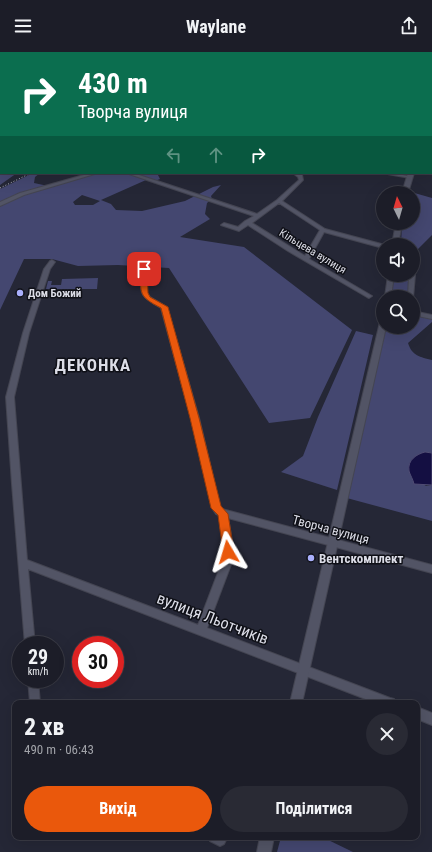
<!DOCTYPE html>
<html lang="uk">
<head>
<meta charset="utf-8">
<style>
	body { margin:0; font-family:"Roboto Condensed",sans-serif; background:#292a34; color:#f1f3f6; height:100vh; display:flex; flex-direction:column; font-size:15px; white-space:nowrap }
	* { box-sizing:border-box; margin:0 }
	p { font-size:13px; color:#a0a2a8 }
	.icon { flex:none; width:22px; height:22px; fill:none; stroke:currentColor; stroke-width:2; stroke-linecap:round; stroke-linejoin:round }
	.map { position:relative; flex:1; overflow:hidden }
	.side { position:absolute; left:12px; top:648px; width:408px; height:140px; display:flex; flex-direction:column; background:#1c1d28; border-radius:8px; box-shadow:0 4px 16px #0002,0 0 0 1px #3a3b45 }
	.side>* { flex:none }
	.banner { position:absolute; left:0px; top:0px; width:432px; height:122px; box-shadow:0 4px 16px #0002,0 0 0 1px #3a3b45; background:#0b6e4f; color:#fff; overflow:hidden }
	.needle { width:26px; rotate:355deg }
	.buttons { position:absolute; left:376px; top:134px; display:grid; gap:8px }
	.buttons a { display:grid; place-items:center; width:44px; height:44px; border-radius:50%; background:#1c1d28; box-shadow:0 4px 16px #0002,0 0 0 1px #3a3b45; font-size:20px }
	.speed { position:absolute; left:12px; top:584px; display:flex; gap:8px; font-size:20px; font-weight:700; text-align:center }
	.speed>* { display:grid; place-content:center; width:52px; height:52px; border-radius:50%; background:#1c1d28; box-shadow:0 4px 16px #0002,0 0 0 1px #3a3b45; line-height:1 }
	.speed small { font-size:10px; font-weight:400 }
	.speed .limit { border:6px solid #d22; background:#fff; color:#111 }
	.pin { position:absolute; display:grid; place-items:center; width:34px; height:34px; color:#fff; margin:-17px; border-radius:8px; box-shadow:0 2px 6px #0006 }
	.me { position:absolute; width:44px; margin:-22px; rotate:353deg; stroke-linejoin:round; filter:drop-shadow(0 0 3px #0008) }
	.turn { display:flex; align-items:center; gap:14px; height:84px; padding:0 12px; font-size:18px }
	.turn .icon { width:52px; height:52px; stroke-width:2.5 }
	.turn b { display:block; font-size:28px; line-height:34px }
	.lanes { display:flex; align-items:center; height:38px; padding:0 12px; background:#0003; justify-content:center; gap:20px; direction:ltr }
	.lanes .off { opacity:.35 }
	.round { display:grid; place-items:center; flex:none; width:42px; height:42px; border-radius:21px; background:#292a34 }
	.summary { display:flex; align-items:center; justify-content:space-between; height:68px; padding:0 12px }
	h1 { font-size:24px; font-weight:700; line-height:30px }
	.button { display:flex; gap:8px; margin-top:auto; padding:8px 12px }
	.button a { flex:1; height:46px; border-radius:24px; background:#ea580c; color:#fff; font-size:16px; font-weight:700; line-height:46px; text-align:center }
	.button a+a { background:#292a34; color:#f1f3f6 }
	header { display:flex; justify-content:space-between; align-items:center; height:52px; padding:0 12px; background:#1c1d28; font-size:18px; font-weight:700 }
	.map>svg:first-child { display:block }
	.green { fill:#444770; fill-rule:evenodd }
	.water { fill:#140f42; stroke:#504d74 }
	.lines { fill:none; stroke-linecap:round; stroke-linejoin:round }
	.minor-casing { stroke:#444552; stroke-width:2 }
	.tertiary-casing { stroke:#444552; stroke-width:2 }
	.minor { fill:#525465; fill-rule:evenodd }
	.tertiary { fill:#525465; fill-rule:evenodd }
	.rail { stroke:#b1b2be; stroke-width:1; stroke-dasharray:1 2; stroke-linecap:butt }
	.route { fill:#ea580c; stroke:#983908 }
	.poi-dot { fill:#aab0fc; stroke:#0f1017; stroke-width:1.5 }
	.labels { text-anchor:middle; stroke-width:3; stroke-linejoin:round; paint-order:stroke }
	.far-street-label { font-size:11px; fill:#dcdde7; stroke:#0f1017 }
	.far-poi-label { font-size:11px; font-weight:bold; fill:#dcdde7; stroke:#0f1017; text-anchor:start }
	.street-label { font-size:13px; fill:#dcdde7; stroke:#0f1017 }
	.poi-label { font-size:13px; font-weight:bold; fill:#dcdde7; stroke:#0f1017; text-anchor:start }
	.near-street-label { font-size:16px; fill:#dcdde7; stroke:#0f1017 }
	.district-label { font-size:17px; font-weight:bold; letter-spacing:1px; fill:#dcdde7; stroke:#0f1017 }
</style>
</head>
<body>
<header><svg class="icon" aria-label="menu" viewBox="0 0 24 24"><path d="M4 6h16M4 12h16M4 18h16"/></svg>Waylane<svg class="icon" aria-label="share" viewBox="0 0 24 24"><path d="M12 15V3M7 8l5-5 5 5M5 13v7h14v-7"/></svg></header>
<div class="map">
<svg width="432" height="800" viewBox="0 0 432 800">
	<rect width="100%" height="100%" fill="#252736"/>
	<path class="green" d="M 0,0 L 148,0 L 1,1 L 1,121 L 17,121 L 0,133 Z
		M 33,121 L 40,121 L 35,125 L 34,131 L 48,134 L 96,121 L 157,121 L 160,127 L 152,130 L 146,128 L 101,148 L 111,152 L 116,158 L 142,159 L 185,149 L 213,135 L 221,133 L 211,144 L 212,147 L 207,151 L 205,162 L 210,167 L 180,185 L 244,195 L 352,278 L 310,366 L 269,371 L 169,216 L 118,213 L 78,214 L 52,207 L 24,207 L 0,258 L 0,137 ZM 82,143 L 100,149 L 93,153 L 75,153 L 73,150 Z
		M 411,140 L 432,146 L 432,183 L 413,202 L 413,205 L 413,193 L 401,193 L 402,171 L 413,171 L 413,141 Z
		M 391,223 L 412,223 L 411,245 L 388,245 Z
		M 98,226 L 97,237 L 46,237 L 48,229 L 52,229 L 51,233 L 61,233 L 62,227 Z
		M 413,261 L 432,265 L 432,270 L 408,291 C 412,304 420,305 432,308 L 432,401 L 425,400 L 409,419 L 413,425 L 426,434 L 432,433 L 432,469 L 343,445 L 383,275 L 413,275 Z
		M 356,279 L 373,283 L 337,438 L 281,420 L 303,404 L 318,365 Z
		M 281,785 L 322,785 L 353,800 L 277,800 Z"/>
	<path class="water" d="M 425,400 L 432,401 L 432,433 L 414,432 C 413,427 410,423 409,419 C 407,408 417,402 425,400 Z"/>
	<g class="lines">
		<g class="minor-casing">
			<path id="minor" d="M 297,0 L 301,0 L 301,1 L 297,1 Z
				M 333,0 L 337,0 L 332,1 Z
				M 431,8 L 432,8 L 432,10 L 431,10 Z
				M 431,32 L 432,32 L 432,34 L 431,34 Z
				M 431,49 L 432,49 L 432,51 L 431,51 Z
				M 91,121 L 98,121 L 24,143 L 0,154 L 0,150 L 20,141 Z
				M 126,121 L 133,121 L 257,162 L 277,148 L 299,128 L 298,125 L 293,121 L 298,121 L 302,123 L 303,128 L 282,149 L 325,177 L 385,193 L 383,193 L 383,196 L 324,180 L 309,207 L 372,244 L 369,246 L 367,245 L 288,199 L 248,173 L 239,179 L 221,173 L 224,171 L 238,175 L 245,169 L 254,164 ZM 279,151 L 320,178 L 305,204 L 252,171 Z
				M 382,121 L 393,121 L 412,125 L 410,126 Z
				M 413,199 L 416,201 L 416,205 L 413,207 Z
				M 52,208 L 55,210 L 50,217 L 29,281 L 14,345 L 27,508 L 198,573 L 222,510 L 224,500 L 219,463 L 216,462 L 212,456 L 191,366 L 161,256 C 138,243 141,243 141,217 L 146,216 L 147,241 L 150,245 L 167,255 L 199,366 L 220,455 L 222,457 L 432,513 L 432,521 L 228,466 L 234,500 L 232,510 L 207,576 L 390,646 L 394,647 L 395,651 L 376,651 L 28,517 L 35,593 L 25,593 L 12,432 L 6,345 L 23,281 L 44,217 L 50,209 Z
				M 413,221 L 415,223 L 413,246 L 413,245 L 408,245 L 409,223 L 413,223 Z
				M 413,259 L 432,263 L 432,267 L 413,263 Z
				M 28,627 L 38,627 L 40,651 L 30,651 Z
				M 417,655 L 432,661 L 432,673 L 417,667 Z
				M 208,785 L 225,785 L 226,788 L 224,792 L 220,794 L 210,789 Z"/>
		</g>
		<g class="tertiary-casing">
			<path id="tertiary" d="M 414,0 L 418,0 L 413,1 Z
				M 408,121 L 414,121 L 408,141 L 402,141 Z
				M 396,171 L 402,171 L 398,193 L 392,193 Z
				M 388,223 L 394,223 L 391,245 L 385,245 Z
				M 380,270 L 383,270 L 383,275 L 386,275 L 302,651 L 290,651 Z
				M 260,785 L 274,785 L 271,800 L 257,800 Z"/>
		</g>
		<use href="#minor" class="minor"/>
		<use href="#tertiary" class="tertiary"/>
		<path class="rail" d="M 0,136 L 31,121"/>
	</g>
	<path class="route" d="M 144,215 L 147,217 L 148,241 L 150,245 L 168,255 L 199,366 L 221,454 L 228,462 L 234,500 L 232,504 L 225,504 L 223,500 L 218,463 L 211,456 L 190,366 L 161,256 C 138,244 141,242 140,217 Z"/>
	<g class="poi-dot">
		<circle cx="20" cy="241" r="4"/>
		<circle cx="311" cy="506" r="4"/>
	</g>
	<g class="labels">
		<g class="far-street-label">
			<text transform="translate(313 199) rotate(31)" y="4">Кільцева вулиця</text>
		</g>
		<g class="far-poi-label">
			<text x="28" y="245">Дом Божий</text>
		</g>
		<g class="street-label">
			<text transform="translate(331 477) rotate(15)" y="5">Творча вулиця</text>
		</g>
		<g class="poi-label">
			<text x="319" y="511">Вентскомплект</text>
		</g>
		<g class="near-street-label">
			<text transform="translate(213 566) rotate(21)" y="6">вулиця Льотчиків</text>
		</g>
		<g class="district-label">
			<text x="93" y="319">ДЕКОНКА</text>
		</g>
	</g>
</svg>
<div class="buttons">
<a><svg class="needle" viewBox="-14 -14 28 28"><path d="M0-13l5 13h-10z" fill="#e53935"/><path d="M0 13l5-13h-10z" fill="#a0a2a8"/></svg></a>
<a><svg class="icon" aria-label="sound" viewBox="0 0 24 24"><path d="M4 9h4l5-4v14l-5-4H4zM17 9q2 3 0 6"/></svg></a>
<a><svg class="icon" aria-label="search" viewBox="0 0 24 24"><circle cx="10" cy="10" r="6"/><path d="M15 15l6 6"/></svg></a>
</div>
<div class="speed"><div>29<small>km/h</small></div><div class="limit">30</div></div>
<div class="pin" style="left:144px;top:217px;background:#d93025"><svg class="icon" aria-label="arrive" viewBox="0 0 24 24"><path d="M6 21V4h12l-3 4 3 4H6"/></svg></div>
<svg class="me" style="left:228px;top:500px" viewBox="-20 -20 40 40"><path d="M0-17L14 15 0 8-14 15z" fill="#ea580c" stroke="#fff" stroke-width="4"/></svg>
<div class="banner">
<div class="turn"><svg class="icon" aria-label="right" viewBox="0 0 24 24"><path d="M7 20v-9h11M14 6l5 5-5 5"/></svg><div><b>430 m</b>Творча вулиця</div></div>
<div class="lanes"><svg class="icon off" aria-label="left" viewBox="0 0 24 24"><path d="M17 20v-9H6M10 6l-5 5 5 5"/></svg><svg class="icon off" aria-label="ahead" viewBox="0 0 24 24"><path d="M12 20V5M6 11l6-6 6 6"/></svg><svg class="icon" aria-label="right" viewBox="0 0 24 24"><path d="M7 20v-9h11M14 6l5 5-5 5"/></svg></div>
</div>
<section class="side">
<div class="summary"><div><h1>2 хв</h1><p>490 m · 06:43</p></div><a class="round"><svg class="icon" aria-label="close" viewBox="0 0 24 24"><path d="M6 6l12 12M18 6L6 18"/></svg></a></div>
<div class="button"><a>Вихід</a><a>Поділитися</a></div>
</section>
</div>
</body>
</html>
